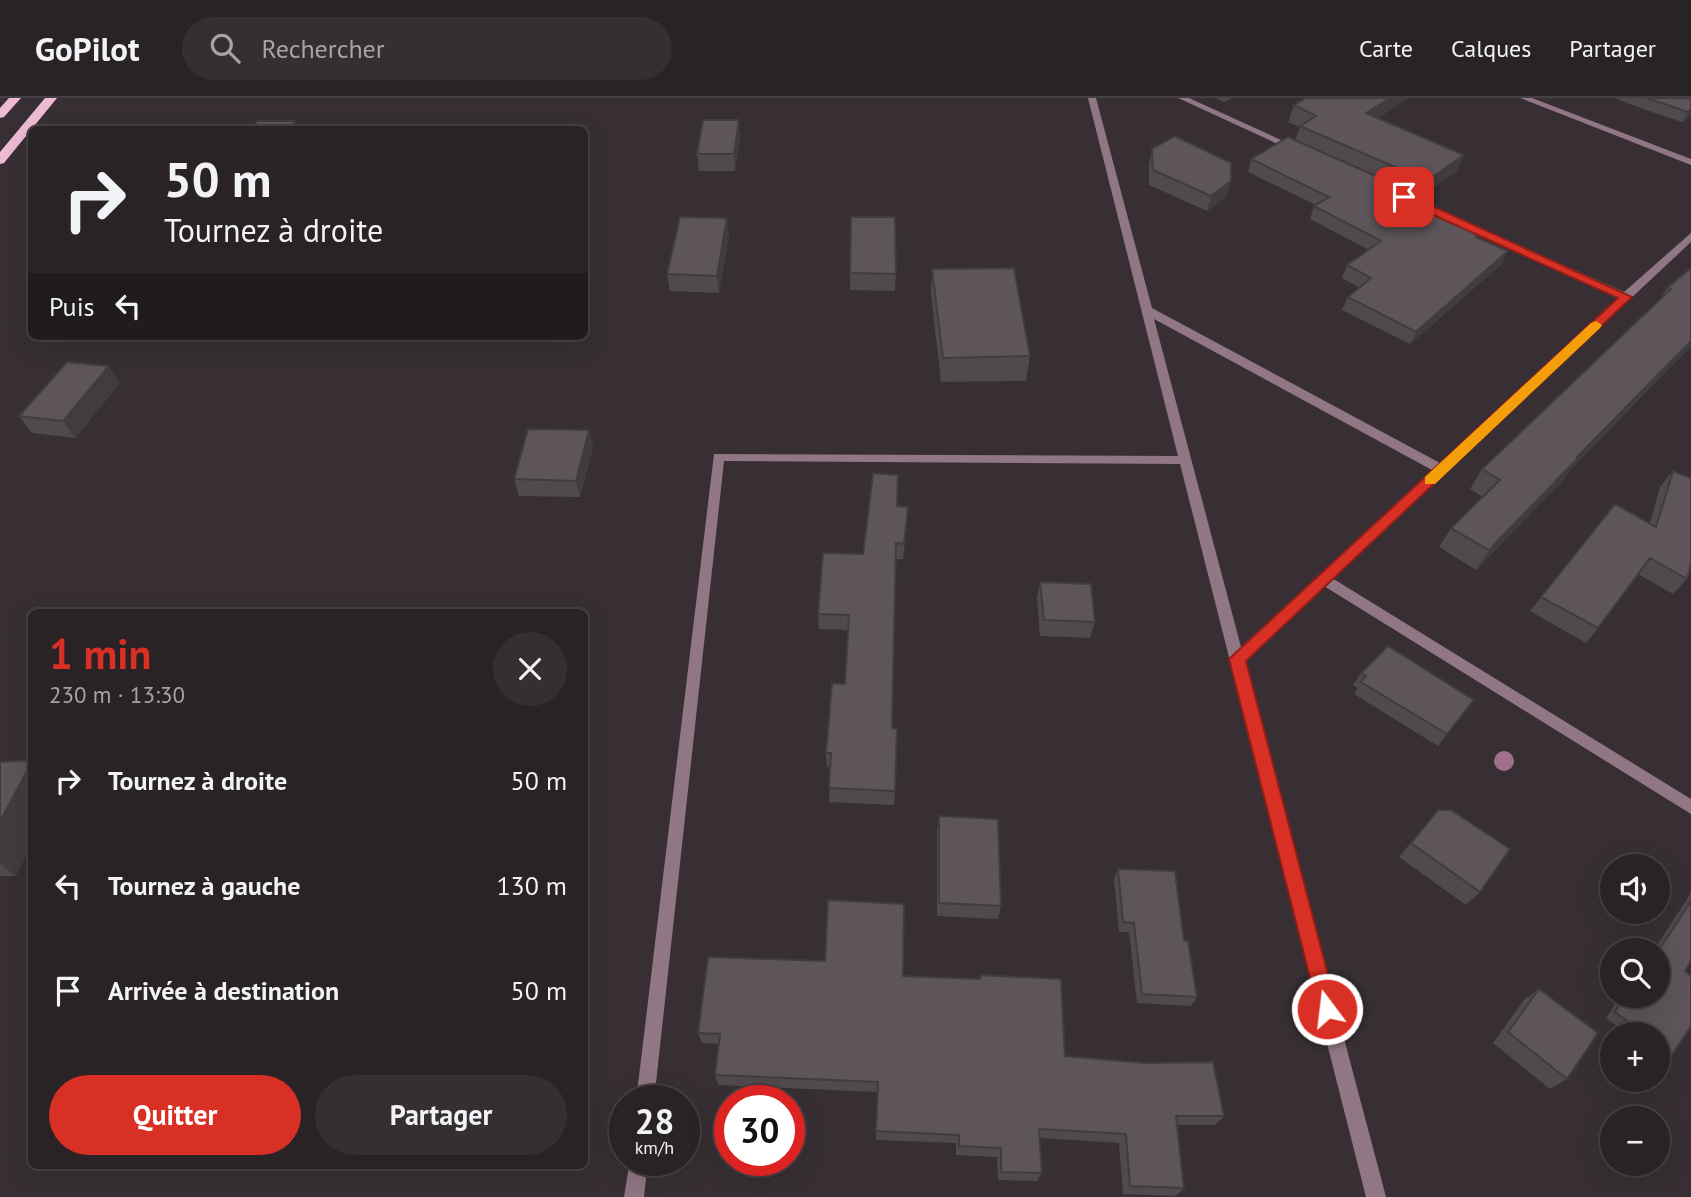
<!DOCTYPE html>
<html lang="fr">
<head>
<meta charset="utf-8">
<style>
	body { margin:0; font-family:"PT Sans",sans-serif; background:#352f32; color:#f1f3f6; height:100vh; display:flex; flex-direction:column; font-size:26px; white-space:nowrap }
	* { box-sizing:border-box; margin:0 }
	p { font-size:23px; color:#a5a4a7 }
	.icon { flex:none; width:38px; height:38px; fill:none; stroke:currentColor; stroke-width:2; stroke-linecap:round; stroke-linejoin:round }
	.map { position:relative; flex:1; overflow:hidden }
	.sheet { position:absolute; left:28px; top:511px; width:560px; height:560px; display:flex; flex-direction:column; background:#292326; border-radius:10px; box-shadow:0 7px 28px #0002,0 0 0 2px #454043 }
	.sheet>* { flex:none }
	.banner { position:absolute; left:28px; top:28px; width:560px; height:214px; border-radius:10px; box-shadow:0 7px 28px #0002,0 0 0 2px #454043; background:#292326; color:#f1f3f6; overflow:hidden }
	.buttons { position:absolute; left:1600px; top:756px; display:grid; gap:14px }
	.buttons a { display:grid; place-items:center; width:70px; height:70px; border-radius:50%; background:#292326; box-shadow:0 7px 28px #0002,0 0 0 2px #454043; font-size:35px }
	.speed { position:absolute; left:609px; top:987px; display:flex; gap:14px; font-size:35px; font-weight:700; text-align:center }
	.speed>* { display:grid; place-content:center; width:91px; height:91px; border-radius:50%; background:#292326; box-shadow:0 7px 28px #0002,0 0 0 2px #454043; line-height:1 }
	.speed small { font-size:18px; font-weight:400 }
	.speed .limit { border:10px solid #d22; background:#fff; color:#111 }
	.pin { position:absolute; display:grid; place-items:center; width:60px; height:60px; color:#fff; margin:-30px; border-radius:14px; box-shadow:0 4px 10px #0006 }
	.me { position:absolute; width:77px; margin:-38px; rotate:345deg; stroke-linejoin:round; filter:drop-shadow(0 0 5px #0008) }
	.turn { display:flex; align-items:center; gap:24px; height:147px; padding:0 21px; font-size:32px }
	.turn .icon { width:91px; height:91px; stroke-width:2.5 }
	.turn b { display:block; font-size:49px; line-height:60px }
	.then { display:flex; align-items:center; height:66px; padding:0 21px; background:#0003; gap:14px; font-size:26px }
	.round { display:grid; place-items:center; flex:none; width:74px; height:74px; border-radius:37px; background:#352f32 }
	.headline { display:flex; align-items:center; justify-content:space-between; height:119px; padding:0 21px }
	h1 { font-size:42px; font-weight:800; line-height:52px; color:#d93025 }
	.cta { display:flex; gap:14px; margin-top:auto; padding:14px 21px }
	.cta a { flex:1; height:80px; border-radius:42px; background:#d93025; color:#fff; font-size:28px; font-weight:800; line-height:80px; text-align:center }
	.cta a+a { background:#352f32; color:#f1f3f6 }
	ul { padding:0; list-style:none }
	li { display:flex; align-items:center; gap:21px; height:105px; padding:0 21px }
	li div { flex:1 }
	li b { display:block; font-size:26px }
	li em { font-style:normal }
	header { display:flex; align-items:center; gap:42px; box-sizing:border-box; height:98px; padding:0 35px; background:#292326; border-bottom:2px solid #454043 }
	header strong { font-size:33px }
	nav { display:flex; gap:38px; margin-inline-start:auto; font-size:24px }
	.search { width:490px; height:63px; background:#352f32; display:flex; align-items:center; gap:18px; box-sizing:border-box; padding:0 24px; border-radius:38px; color:#a5a4a7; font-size:26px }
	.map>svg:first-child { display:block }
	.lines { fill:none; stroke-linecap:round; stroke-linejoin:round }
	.street { fill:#907783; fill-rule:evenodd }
	.primary { fill:#eebbd5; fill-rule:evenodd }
	.tree { fill:#a06f89 }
	.wall { fill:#50494d }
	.shaded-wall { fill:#413c3e }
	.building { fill:#5d5559; stroke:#413c3e; stroke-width:2 }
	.route { fill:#d93025; stroke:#8d1f18; stroke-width:2 }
	.slow { fill:#f59e0b }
</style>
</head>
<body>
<header>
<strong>GoPilot</strong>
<div class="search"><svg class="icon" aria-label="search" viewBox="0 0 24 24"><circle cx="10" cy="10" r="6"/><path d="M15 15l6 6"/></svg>Rechercher</div>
<nav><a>Carte</a><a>Calques</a><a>Partager</a></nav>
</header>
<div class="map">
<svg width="1691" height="1099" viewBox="0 0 1691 1099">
	<rect width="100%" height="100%" fill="#372f33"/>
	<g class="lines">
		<path class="street" d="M 1088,0 L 1096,0 L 1152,210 L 1440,365 L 1618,200 L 1464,130 L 1464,126 L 1472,126 L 1624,194 L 1691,135 L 1691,144 L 1332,480 L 1691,701 L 1691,716 L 1324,488 L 1244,563 L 1386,1099 L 1366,1099 L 1180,366 L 724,363 L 654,1003 L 636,1003 L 714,356 L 1178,358 ZM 1154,221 L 1432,372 L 1241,549 Z
			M 1178,0 L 1189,0 L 1301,51 L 1293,53 Z
			M 1520,0 L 1532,0 L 1691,61 L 1691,67 Z
			M 630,1062 L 648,1062 L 644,1099 L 624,1099 Z"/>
		<path class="primary" d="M 9,0 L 21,0 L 4,19 L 0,20 L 0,10 Z
			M 45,0 L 57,0 L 4,65 L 0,66 L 0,54 Z"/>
	</g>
	<circle class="tree" cx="1504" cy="663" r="10"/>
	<path class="wall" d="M 1216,0 L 1231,0 L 1224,4 Z
		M 1306,0 L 1408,0 L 1378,20 L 1464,57 L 1456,74 L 1419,100 L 1413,97 L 1412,99 L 1485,132 L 1481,141 L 1502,166 L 1410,246 L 1342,212 L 1348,199 L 1360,190 L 1342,180 L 1347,167 L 1369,152 L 1310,121 L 1314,108 L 1316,107 L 1248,74 L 1251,61 L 1295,42 L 1300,29 L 1288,24 L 1294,7 Z
		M 1614,0 L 1691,0 L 1691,17 L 1682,24 L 1649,13 Z
		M 739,22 L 740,39 L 735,73 L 699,73 L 697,56 Z
		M 1152,51 L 1227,98 L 1207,113 L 1149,87 L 1149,66 Z
		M 851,119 L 896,176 L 895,193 L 850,192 Z
		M 729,137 L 719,195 L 670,193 L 667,176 Z
		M 1691,170 L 1691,248 L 1572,370 L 1565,380 L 1476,472 L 1439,449 L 1451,430 L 1483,399 L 1470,391 L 1482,371 L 1658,204 L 1668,189 Z
		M 932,171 L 1030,258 L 1026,283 L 941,284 L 931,195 Z
		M 120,285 L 75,340 L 32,335 L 19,318 Z
		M 589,332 L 593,349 L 580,399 L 519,398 L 514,381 Z
		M 1673,373 L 1687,481 L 1673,496 L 1638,476 L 1598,530 L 1586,545 L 1530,513 L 1541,499 L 1650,425 L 1660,389 Z
		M 897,408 L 907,425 L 903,461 L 896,461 L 892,630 L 895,693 L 894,707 L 829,704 L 830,669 L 827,669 L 826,655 L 845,586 L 848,532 L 819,531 L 818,516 Z
		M 1040,484 L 1095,524 L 1090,540 L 1040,538 L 1037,500 Z
		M 1361,575 L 1474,602 L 1438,648 L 1354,596 L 1358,590 L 1353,587 Z
		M 0,664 L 16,778 L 0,778 Z
		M 1438,712 L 1480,794 L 1466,807 L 1399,759 Z
		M 939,718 L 1001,808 L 998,821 L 937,818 L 937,732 Z
		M 1118,771 L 1184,843 L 1197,899 L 1191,908 L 1137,905 L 1129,834 L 1119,834 L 1114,781 Z
		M 1691,795 L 1691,863 L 1685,873 L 1691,878 L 1691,931 L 1690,930 L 1672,957 L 1663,962 L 1657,958 L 1657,936 L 1628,936 L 1606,920 L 1620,898 L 1657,898 L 1657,852 L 1654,852 Z
		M 980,877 L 1065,958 L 1224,1018 L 1215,1027 L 1177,1027 L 1184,1090 L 1176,1098 L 1123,1096 L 1119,1045 L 1040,1040 L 1042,1075 L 1037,1083 L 998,1082 L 997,1059 L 956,1057 L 956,1045 L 876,1042 L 877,994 L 718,987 L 715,977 L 719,946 L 702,945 L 698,935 L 903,878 L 980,881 Z
		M 1539,891 L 1567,981 L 1550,991 L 1493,945 L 1524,902 Z"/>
	<path class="shaded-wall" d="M 1390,0 L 1408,0 L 1360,32 L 1366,15 Z
		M 1691,11 L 1691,17 L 1682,24 L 1688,14 Z
		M 739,22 L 740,39 L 735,73 L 734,56 Z
		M 295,23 L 299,32 L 291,32 Z
		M 1464,57 L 1456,74 L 1419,100 L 1427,83 Z
		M 1231,83 L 1227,98 L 1207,113 L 1211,98 Z
		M 727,120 L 729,137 L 719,195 L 717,178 Z
		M 1485,132 L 1479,144 L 1476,139 Z
		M 1508,153 L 1502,166 L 1410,246 L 1416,234 Z
		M 1691,243 L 1691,248 L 1572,370 L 1565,380 L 1476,472 L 1489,452 L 1577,359 Z
		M 109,268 L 120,285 L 75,340 L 63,323 Z
		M 589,332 L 593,349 L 580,399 L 576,383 Z
		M 32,664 L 32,746 L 16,778 L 0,766 L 0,723 Z"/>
	<path class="building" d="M 1306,0 L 1390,0 L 1366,15 L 1464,57 L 1427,83 L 1300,28 L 1316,18 L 1294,7 Z
		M 1647,0 L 1691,0 L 1691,11 L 1688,14 Z
		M 703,22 L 739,22 L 734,56 L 697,56 Z
		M 257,23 L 295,23 L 291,32 L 252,32 Z
		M 1175,38 L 1231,65 L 1231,83 L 1211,98 L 1153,72 L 1152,51 Z
		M 1288,39 L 1414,95 L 1410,98 L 1485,132 L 1476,139 L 1508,153 L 1416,234 L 1348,199 L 1371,180 L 1347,167 L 1381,143 L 1314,108 L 1329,99 L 1251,61 Z
		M 680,119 L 727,120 L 717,178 L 667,176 Z
		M 851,119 L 895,119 L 896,176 L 850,175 Z
		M 1014,170 L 1030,258 L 943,260 L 932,171 Z
		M 1691,170 L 1691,243 L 1577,359 L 1578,360 L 1489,452 L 1451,430 L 1500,382 L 1482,371 L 1671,191 L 1668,189 Z
		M 67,264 L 109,268 L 63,323 L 19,318 Z
		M 528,331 L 589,332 L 576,383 L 514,381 Z
		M 1673,373 L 1691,380 L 1691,466 L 1687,481 L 1650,460 L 1598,530 L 1541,499 L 1615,406 L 1656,429 Z
		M 873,375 L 898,377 L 897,408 L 908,409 L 904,446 L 896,445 L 892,630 L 897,631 L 895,693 L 829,690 L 831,655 L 826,655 L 832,585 L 845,586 L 849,517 L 818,516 L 823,455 L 863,456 Z
		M 1040,484 L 1091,486 L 1095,524 L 1044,522 Z
		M 1388,548 L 1474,602 L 1447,636 L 1361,584 L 1366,578 L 1361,575 Z
		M 32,662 L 32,664 L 0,723 L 0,664 Z
		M 1438,712 L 1451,712 L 1510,751 L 1480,794 L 1411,745 Z
		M 939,718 L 998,721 L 1001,808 L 939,805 Z
		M 1118,771 L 1175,773 L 1184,843 L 1188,843 L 1197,899 L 1142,896 L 1134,825 L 1123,824 Z
		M 828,802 L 904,806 L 903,878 L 980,881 L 980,877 L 1061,881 L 1065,958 L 1146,965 L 1213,964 L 1224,1018 L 1176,1018 L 1184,1090 L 1130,1088 L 1126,1036 L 1039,1031 L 1042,1075 L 1001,1074 L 1001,1050 L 959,1048 L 959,1037 L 876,1033 L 878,984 L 715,977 L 720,936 L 698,935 L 708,859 L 825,863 Z
		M 1691,803 L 1691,863 L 1685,873 L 1691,878 L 1691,928 L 1672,957 L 1657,946 L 1657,936 L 1645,936 L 1615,914 L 1625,898 L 1657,898 L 1657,855 Z
		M 1539,891 L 1598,935 L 1567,981 L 1508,934 Z"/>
	<path class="route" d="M 1400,97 L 1408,97 L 1632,199 L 1246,563 L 1337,911 L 1334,917 L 1327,920 L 1320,917 L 1318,911 L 1229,561 L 1618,200 L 1400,102 Z"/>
	<path class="slow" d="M 1596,223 L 1602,227 L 1600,230 L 1435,386 L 1425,386 L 1425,379 L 1591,225 Z"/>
</svg>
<div class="buttons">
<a><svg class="icon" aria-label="sound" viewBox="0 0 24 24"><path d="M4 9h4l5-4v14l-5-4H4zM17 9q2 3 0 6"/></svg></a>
<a><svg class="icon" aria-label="search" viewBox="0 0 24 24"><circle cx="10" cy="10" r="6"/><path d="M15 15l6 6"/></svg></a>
<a>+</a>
<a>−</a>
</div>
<div class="speed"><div>28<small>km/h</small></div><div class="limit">30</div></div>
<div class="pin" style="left:1404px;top:99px;background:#d93025"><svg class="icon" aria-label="arrive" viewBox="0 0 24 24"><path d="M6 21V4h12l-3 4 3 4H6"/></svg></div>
<svg class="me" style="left:1327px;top:911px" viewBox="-20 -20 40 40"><circle r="17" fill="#d93025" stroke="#fff" stroke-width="3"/><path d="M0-11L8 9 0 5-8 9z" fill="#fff"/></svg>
<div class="banner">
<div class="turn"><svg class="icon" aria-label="right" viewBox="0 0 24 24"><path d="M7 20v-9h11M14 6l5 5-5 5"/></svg><div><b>50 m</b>Tournez à droite</div></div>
<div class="then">Puis<svg class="icon" aria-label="left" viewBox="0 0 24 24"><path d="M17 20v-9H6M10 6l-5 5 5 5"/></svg></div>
</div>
<section class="sheet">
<div class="headline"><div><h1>1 min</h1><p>230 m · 13:30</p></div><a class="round"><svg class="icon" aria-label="close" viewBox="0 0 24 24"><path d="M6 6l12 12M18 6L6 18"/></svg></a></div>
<ul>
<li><svg class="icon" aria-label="right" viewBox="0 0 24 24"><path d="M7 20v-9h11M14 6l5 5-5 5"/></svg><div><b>Tournez à droite</b></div><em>50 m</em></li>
<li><svg class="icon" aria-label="left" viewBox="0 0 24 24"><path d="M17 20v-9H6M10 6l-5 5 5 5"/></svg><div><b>Tournez à gauche</b></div><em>130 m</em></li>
<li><svg class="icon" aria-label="arrive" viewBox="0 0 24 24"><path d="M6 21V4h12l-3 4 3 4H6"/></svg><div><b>Arrivée à destination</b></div><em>50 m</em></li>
</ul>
<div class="cta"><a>Quitter</a><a>Partager</a></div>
</section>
</div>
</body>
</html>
